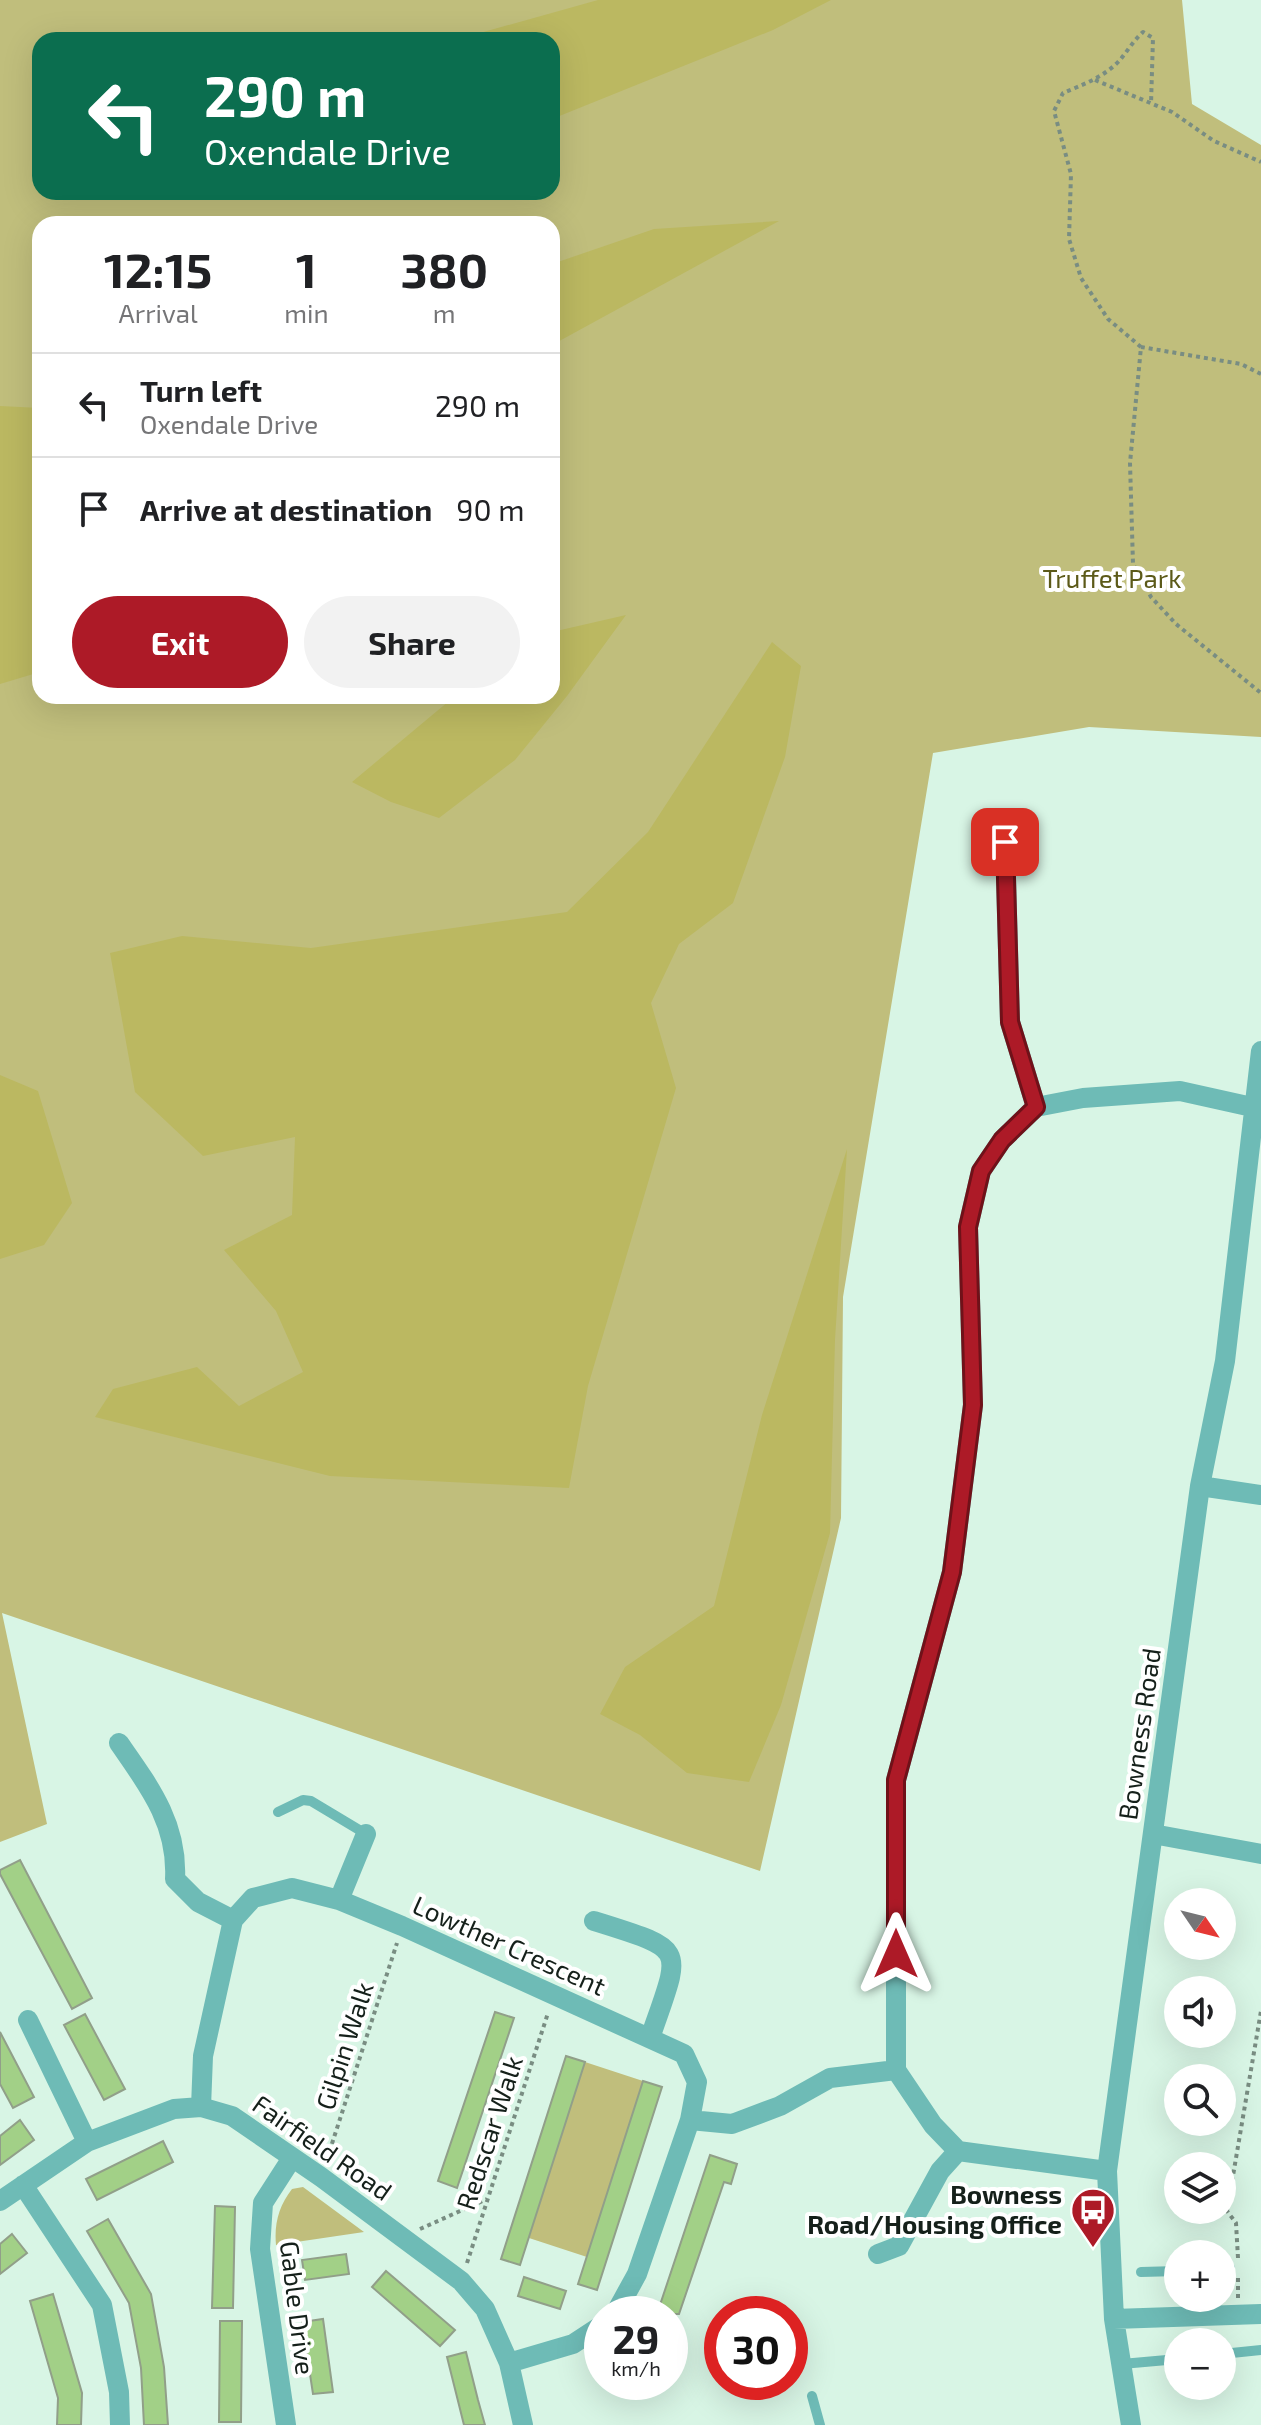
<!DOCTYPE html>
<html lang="en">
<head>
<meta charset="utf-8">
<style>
	body { margin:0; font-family:"Exo 2",sans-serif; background:#f2f2f2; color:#202124; height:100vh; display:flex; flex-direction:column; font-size:30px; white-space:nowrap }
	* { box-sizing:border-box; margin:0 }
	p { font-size:26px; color:#757577 }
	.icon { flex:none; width:44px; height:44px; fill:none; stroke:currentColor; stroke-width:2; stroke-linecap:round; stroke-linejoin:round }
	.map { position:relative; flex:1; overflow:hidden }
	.panel { position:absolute; left:32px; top:216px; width:528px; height:488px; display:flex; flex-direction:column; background:#fff; border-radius:24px; box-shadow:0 8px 32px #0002 }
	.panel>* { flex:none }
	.guide { position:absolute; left:32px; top:32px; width:528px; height:168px; border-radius:24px; box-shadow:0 8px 32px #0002; background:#0b6e4f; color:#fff; overflow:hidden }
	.needle { width:52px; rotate:125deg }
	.tools { position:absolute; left:1164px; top:1888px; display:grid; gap:16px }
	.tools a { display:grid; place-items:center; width:72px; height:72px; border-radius:50%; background:#fff; box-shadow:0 8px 32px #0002; font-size:40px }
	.speed { position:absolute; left:584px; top:2296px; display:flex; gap:16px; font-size:40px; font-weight:700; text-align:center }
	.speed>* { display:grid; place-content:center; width:104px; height:104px; border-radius:50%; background:#fff; box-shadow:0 8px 32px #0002; line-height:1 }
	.speed small { font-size:20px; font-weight:400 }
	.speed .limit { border:12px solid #d22; background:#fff; color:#111 }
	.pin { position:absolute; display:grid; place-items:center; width:68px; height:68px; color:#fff; margin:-34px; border-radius:16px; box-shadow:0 4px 12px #0006 }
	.me { position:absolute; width:88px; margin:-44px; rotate:0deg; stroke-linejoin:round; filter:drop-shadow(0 0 6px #0008) }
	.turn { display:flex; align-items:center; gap:28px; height:168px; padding:0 40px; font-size:36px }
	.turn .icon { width:104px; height:104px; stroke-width:2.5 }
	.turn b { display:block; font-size:56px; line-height:68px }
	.eta { display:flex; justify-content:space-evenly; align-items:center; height:136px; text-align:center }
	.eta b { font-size:48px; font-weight:700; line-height:56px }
	.action { display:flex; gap:16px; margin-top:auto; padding:16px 40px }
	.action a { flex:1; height:92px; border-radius:48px; background:#ad1a27; color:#fff; font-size:32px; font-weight:700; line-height:92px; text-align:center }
	.action a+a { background:#f2f2f2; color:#202124 }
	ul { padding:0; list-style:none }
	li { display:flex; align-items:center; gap:24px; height:104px; padding:0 40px; border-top:2px solid #e0e0e0 }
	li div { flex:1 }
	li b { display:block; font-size:30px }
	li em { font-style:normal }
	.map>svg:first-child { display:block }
	.green { fill:#c0be7c; fill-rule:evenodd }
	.forest { fill:#bbb861 }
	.building { fill:#a2d087; stroke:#919f89; stroke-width:2 }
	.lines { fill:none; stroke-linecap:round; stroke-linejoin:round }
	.path { stroke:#798d82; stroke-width:4; stroke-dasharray:4 4; stroke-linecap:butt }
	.service { stroke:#6ebbb6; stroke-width:10 }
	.minor { stroke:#6ebbb6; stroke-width:20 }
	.route-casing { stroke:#701119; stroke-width:20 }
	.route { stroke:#ad1a27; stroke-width:14 }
	.labels { text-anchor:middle; stroke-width:8; stroke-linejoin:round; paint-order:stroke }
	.park-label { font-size:26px; fill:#5c5a19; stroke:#fff }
	.street-label { font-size:26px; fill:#15201a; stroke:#fff }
	.poi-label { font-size:26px; font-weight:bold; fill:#15201a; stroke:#fff; text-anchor:end }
</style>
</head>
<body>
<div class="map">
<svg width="1261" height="2425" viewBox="0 0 1261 2425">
	<rect width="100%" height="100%" fill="#d8f5e5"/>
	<path class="green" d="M 0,0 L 1182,0 L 1192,104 L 1261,145 L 1261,737 L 1089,727 L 933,753 L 843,1297 L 841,1518 L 760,1871 L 2,1613 L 47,1824 L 0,1842 ZM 40,40 L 552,40 L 552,192 L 40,192 ZM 40,224 L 552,224 L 552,696 L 40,696 Z
		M 585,2062 L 643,2081 L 587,2257 L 529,2238 Z
		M 303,2187 L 364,2232 L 276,2245 C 274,2223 279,2206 292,2189 Z"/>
	<path class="forest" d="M 598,0 L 831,0 L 773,30 L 552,119 L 552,40 L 455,40 Z
		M 779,221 L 552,345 L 552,264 L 654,229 Z
		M 0,406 L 40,408 L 40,672 L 0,684 Z
		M 626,615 L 567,696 L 515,760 L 439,818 L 391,802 L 352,782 L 455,696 L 552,696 L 552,632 Z
		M 772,642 L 801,666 L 785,757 L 733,903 L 679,944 L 651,1003 L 676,1088 L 588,1386 L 569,1488 L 330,1476 L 95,1417 L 113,1389 L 197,1367 L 239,1406 L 303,1372 L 276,1311 L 224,1250 L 292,1215 L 295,1137 L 203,1156 L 135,1092 L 110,953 L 182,936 L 311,948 L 567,912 L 648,832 Z
		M 0,1075 L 38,1091 L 72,1203 L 44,1245 L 0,1259 Z
		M 847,1149 L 835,1340 L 830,1533 L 781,1705 L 749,1782 L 687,1773 L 640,1735 L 600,1714 L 625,1667 L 714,1606 L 762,1415 Z"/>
	<path class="building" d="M 20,1860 L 92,1998 L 72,2009 L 0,1874 L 0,1870 Z
		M 495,2012 L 514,2018 L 457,2188 L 438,2181 Z
		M 85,2014 L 125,2089 L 104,2100 L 64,2025 Z
		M 0,2032 L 34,2097 L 13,2108 L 0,2084 Z
		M 566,2056 L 585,2062 L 520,2265 L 501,2259 Z
		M 643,2081 L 662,2087 L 597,2290 L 578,2284 Z
		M 20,2120 L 34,2140 L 0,2165 L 0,2136 Z
		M 163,2141 L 173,2162 L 97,2200 L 86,2179 Z
		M 710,2155 L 737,2164 L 731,2184 L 724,2182 L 679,2314 L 657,2314 Z
		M 215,2206 L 235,2207 L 233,2308 L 212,2308 Z
		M 108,2219 L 151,2294 L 164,2367 L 168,2425 L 144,2425 L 141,2368 L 129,2303 L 87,2231 Z
		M 12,2234 L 27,2253 L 0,2274 L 0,2244 Z
		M 346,2254 L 349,2274 L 305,2280 L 302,2260 Z
		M 386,2271 L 455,2330 L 440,2346 L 372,2287 Z
		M 524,2277 L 566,2291 L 560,2309 L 518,2296 Z
		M 53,2294 L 82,2393 L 81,2425 L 57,2425 L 58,2398 L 30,2301 Z
		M 323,2319 L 333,2392 L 313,2394 L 302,2322 Z
		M 220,2321 L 242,2321 L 241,2422 L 219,2422 Z
		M 466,2352 L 478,2400 L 485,2425 L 464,2425 L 447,2357 Z"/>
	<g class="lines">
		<path class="path" d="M 1095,80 L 1172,112 L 1214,141 L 1261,162
			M 1141,347 L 1108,319 L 1081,278 L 1069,239 L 1071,174 L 1054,111 L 1063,93 C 1082,85 1104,77 1119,61 C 1127,52 1133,41 1143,32 L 1153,38 L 1151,104
			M 1261,374 L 1241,364 L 1141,347 L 1130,463 L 1133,564 L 1151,597 L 1176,624 L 1261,693
			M 327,2159 L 397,1943
			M 420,2229 L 487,2199
			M 1238,2258 L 1236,2223 L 1227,2211 L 1261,2011
			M 467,2263 L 548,2013
			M 1238,2298 L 1238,2278"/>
		<path class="service" d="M 278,1812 L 303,1800 L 311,1801 L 366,1834
			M 1222,2268 L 1230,2268
			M 1141,2272 L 1178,2271
			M 1187,2298 L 1189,2318
			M 1222,2354 L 1261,2350
			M 1122,2364 L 1178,2359
			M 812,2396 L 820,2425"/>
		<path class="minor" d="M 1023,840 L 1005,842 L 1010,1022 L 1036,1107
			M 1200,1486 L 1261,1495
			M 119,1743 C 149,1786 178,1824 175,1879 L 198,1902 L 233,1920
			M 1153,1834 L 1261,1854
			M 339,1900 L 366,1834
			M 594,1921 C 689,1951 682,1945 650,2038
			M 28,2020 L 87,2142
			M 201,2107 L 203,2056 L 233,1920 L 253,1898 L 292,1888 L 339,1900 L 402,1926 L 684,2054 L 697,2082 L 690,2120 L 637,2274 L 615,2314
			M 690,2120 L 732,2124 L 780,2106 L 830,2078 L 896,2070
			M 1107,2171 L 958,2151 L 933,2125 L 896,2070 L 896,1780 L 952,1572 L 973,1405 L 968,1227 L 981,1171 L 1002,1140 L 1036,1107 L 1083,1098 L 1180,1091 L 1252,1107
			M 23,2185 L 102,2305 L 119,2392 L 120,2425
			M 0,2201 L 87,2142 L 174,2109 L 201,2107 L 232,2116 L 321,2177 L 461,2281 L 485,2309 L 509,2363 L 523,2425
			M 878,2254 L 899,2246 L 940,2171 L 958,2151
			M 1114,2319 L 1261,2314
			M 509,2363 L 573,2344 L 602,2325
			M 286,2425 L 260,2249 L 263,2203 L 292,2158
			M 1131,2425 L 1114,2319 L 1107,2171 L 1200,1486 L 1225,1361 L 1261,1051"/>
	</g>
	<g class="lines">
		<g class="route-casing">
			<path id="route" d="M 896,1954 L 896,1780 L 952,1572 L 973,1405 L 968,1227 L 981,1171 L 1002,1140 L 1036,1107 L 1010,1022 L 1005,842"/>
		</g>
		<use href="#route" class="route"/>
	</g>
	<defs>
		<g id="bus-pin" transform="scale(2.3)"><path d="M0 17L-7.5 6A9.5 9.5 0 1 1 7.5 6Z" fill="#ad1a27" stroke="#fff"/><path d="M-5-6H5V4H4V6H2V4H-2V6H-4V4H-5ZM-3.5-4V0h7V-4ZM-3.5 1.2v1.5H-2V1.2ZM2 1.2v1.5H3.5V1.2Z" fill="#fff"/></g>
	</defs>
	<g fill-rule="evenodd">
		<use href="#bus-pin" x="1093" y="2210"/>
	</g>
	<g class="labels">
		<g class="park-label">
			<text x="1112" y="588">Truffet Park</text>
		</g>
		<g class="street-label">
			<text transform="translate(1140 1734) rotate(-82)" y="9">Bowness Road</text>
			<text transform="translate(509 1946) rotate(24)" y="9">Lowther Crescent</text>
			<text transform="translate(345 2046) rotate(-72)" y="9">Gilpin Walk</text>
			<text transform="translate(490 2133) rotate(-72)" y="9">Redscar Walk</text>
			<text transform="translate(322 2148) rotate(35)" y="9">Fairfield Road</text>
			<text transform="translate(297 2308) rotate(83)" y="9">Gable Drive</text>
		</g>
		<g class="poi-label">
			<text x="1062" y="2204">Bowness<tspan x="1062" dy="30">Road/Housing Office</tspan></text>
		</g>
	</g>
</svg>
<div class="tools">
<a><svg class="needle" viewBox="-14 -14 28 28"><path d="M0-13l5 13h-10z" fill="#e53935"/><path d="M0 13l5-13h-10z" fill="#757577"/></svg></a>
<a><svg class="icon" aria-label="sound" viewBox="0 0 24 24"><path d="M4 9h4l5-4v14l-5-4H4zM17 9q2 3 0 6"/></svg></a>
<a><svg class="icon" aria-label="search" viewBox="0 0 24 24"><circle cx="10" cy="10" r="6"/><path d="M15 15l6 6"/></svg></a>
<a><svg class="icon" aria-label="layers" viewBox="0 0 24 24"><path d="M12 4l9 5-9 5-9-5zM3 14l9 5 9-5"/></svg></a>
<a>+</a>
<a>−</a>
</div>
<div class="speed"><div>29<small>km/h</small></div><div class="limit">30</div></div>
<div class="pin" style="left:1005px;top:842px;background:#d93025"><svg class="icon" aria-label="arrive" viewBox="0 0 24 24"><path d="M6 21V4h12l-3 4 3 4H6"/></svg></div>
<svg class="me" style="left:896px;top:1954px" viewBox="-20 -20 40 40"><path d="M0-17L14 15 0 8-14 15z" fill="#ad1a27" stroke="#fff" stroke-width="4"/></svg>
<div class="guide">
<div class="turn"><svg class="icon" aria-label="left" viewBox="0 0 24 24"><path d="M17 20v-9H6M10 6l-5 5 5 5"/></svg><div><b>290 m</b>Oxendale Drive</div></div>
</div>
<section class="panel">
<div class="eta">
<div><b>12:15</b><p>Arrival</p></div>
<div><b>1</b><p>min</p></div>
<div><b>380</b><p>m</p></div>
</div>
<ul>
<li><svg class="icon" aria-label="left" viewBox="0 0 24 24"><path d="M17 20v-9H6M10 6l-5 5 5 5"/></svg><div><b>Turn left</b><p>Oxendale Drive</p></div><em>290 m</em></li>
<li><svg class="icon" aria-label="arrive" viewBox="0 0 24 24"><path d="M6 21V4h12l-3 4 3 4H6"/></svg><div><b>Arrive at destination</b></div><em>90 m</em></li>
</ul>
<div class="action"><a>Exit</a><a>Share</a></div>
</section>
</div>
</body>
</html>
